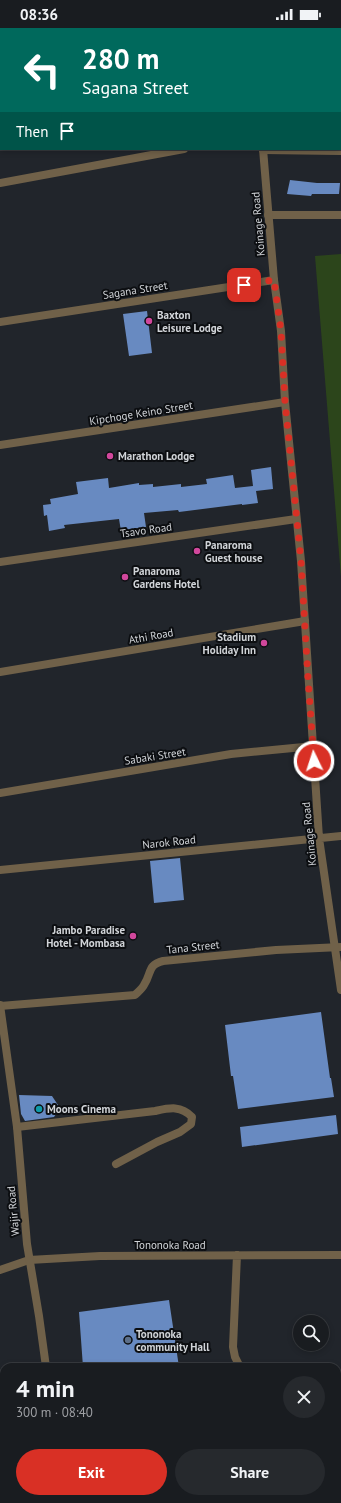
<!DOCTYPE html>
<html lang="en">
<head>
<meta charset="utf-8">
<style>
	body { margin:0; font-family:"PT Sans",sans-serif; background:#26292d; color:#f1f3f6; height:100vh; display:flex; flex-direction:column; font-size:15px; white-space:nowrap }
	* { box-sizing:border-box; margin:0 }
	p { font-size:13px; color:#9fa1a5 }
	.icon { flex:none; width:22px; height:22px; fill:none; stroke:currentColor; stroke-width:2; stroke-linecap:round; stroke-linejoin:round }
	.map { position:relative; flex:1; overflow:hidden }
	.sheet { position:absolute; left:0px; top:1335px; width:341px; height:140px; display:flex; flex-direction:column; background:#191c20; border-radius:12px 12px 0 0; box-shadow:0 2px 6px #0003,0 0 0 1px #373a3e }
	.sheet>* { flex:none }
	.top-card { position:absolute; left:0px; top:0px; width:341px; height:122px; box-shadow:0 2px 6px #0003,0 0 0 1px #373a3e; background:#00695c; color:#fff; overflow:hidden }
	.buttons { position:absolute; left:293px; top:1287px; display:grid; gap:8px }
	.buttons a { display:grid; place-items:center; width:36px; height:36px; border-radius:50%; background:#191c20; box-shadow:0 2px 6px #0003,0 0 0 1px #373a3e; font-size:20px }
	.pin { position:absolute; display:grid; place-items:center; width:34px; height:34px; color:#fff; margin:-17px; border-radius:8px; box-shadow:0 2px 6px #0006 }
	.me { position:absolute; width:44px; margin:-22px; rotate:356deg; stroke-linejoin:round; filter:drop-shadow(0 0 3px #0008) }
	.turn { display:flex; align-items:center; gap:14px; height:84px; padding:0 16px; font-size:18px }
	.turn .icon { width:52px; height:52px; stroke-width:2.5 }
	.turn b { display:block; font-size:28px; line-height:34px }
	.then { display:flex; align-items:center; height:38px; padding:0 16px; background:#0003; gap:8px; font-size:15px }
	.round { display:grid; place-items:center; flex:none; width:42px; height:42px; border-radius:21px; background:#26292d }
	.overview { display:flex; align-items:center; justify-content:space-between; height:68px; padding:0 16px }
	h1 { font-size:24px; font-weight:700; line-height:30px }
	.action { display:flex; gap:8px; margin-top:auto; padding:8px 16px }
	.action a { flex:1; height:46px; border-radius:24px; background:#d93025; color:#fff; font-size:16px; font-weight:700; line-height:46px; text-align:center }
	.action a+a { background:#26292d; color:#f1f3f6 }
	.status { display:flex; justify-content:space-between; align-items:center; height:28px; padding:0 20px; background:#191c20; direction:ltr }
	.status svg { height:11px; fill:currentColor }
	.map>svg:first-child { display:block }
	.green { fill:#2c451b }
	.building { fill:#688ac1 }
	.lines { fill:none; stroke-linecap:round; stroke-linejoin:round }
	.minor { stroke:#706149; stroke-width:8 }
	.tertiary { stroke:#706149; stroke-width:8 }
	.trunk { stroke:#cca970; stroke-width:11 }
	.route { stroke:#d93025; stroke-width:7; stroke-dasharray:0 12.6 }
	.hotel-dot { fill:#d1479c; stroke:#0c0e11; stroke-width:1.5 }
	.culture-dot { fill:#0f9aa8; stroke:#0c0e11; stroke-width:1.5 }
	.service-dot { fill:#5c6f8a; stroke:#0c0e11; stroke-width:1.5 }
	.labels { text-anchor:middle; stroke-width:4; stroke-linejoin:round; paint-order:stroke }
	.street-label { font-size:11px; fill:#d1d4d8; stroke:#0c0e11 }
	.poi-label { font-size:11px; font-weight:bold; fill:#d1d4d8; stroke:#0c0e11; text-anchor:start }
</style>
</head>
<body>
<div class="status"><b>08:36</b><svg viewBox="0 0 49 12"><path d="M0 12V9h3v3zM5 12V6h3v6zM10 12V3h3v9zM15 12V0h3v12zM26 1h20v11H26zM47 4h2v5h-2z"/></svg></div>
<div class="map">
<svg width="341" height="1475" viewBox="0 0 341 1475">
	<rect width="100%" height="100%" fill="#21252b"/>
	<path class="green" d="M 341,226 L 341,549 L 315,228 Z"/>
	<path class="building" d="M 290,152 L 317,155 L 340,155 L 339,166 L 312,166 L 311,168 L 287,166 Z
		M 147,283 L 152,325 L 129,328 L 123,286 Z
		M 271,439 L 273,461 L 256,463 L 258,475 L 242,477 L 242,476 L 179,484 L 178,482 L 144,485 L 146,499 L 121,503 L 119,491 L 64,497 L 65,500 L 49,503 L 47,487 L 44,488 L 43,477 L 51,476 L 50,471 L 78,466 L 76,454 L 108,450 L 109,460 L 139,455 L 139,457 L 153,456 L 153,459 L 181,456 L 181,459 L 207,456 L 206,451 L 233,447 L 235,460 L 253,458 L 251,442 Z
		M 180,830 L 184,872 L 154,875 L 150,833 Z
		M 321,984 L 330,1050 L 331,1050 L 334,1069 L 238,1081 L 233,1048 L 231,1048 L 225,997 Z
		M 19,1067 L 52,1068 L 60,1080 L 54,1089 L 25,1093 L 21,1086 Z
		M 336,1087 L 338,1106 L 242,1119 L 240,1099 Z
		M 169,1272 L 179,1339 L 83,1339 L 79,1284 Z"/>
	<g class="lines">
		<path class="minor" d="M 340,67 L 341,67
			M 263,122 L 341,123
			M 0,155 L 184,121
			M 268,187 L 341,187
			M 0,294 L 274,252
			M 0,417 L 285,374
			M 0,534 L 296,491
			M 0,644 L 305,593
			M 0,765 L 231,726 L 314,718
			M 0,978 L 135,967 C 138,964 142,961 144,957 C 152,945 147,937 163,933 L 276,922 L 341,919
			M 17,1099 L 155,1083 C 169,1080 181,1077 192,1089 L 191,1096 L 180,1104 L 157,1114 L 116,1136
			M 237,1227 L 233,1319 L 235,1329 L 240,1339
			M 0,1242 L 29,1232 L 100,1228 L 341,1227
			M 337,1355 L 341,1354
			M 0,1443 L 4,1440
			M 266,1471 L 269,1475"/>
		<path class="tertiary" d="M 253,0 L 253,1
			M 263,121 L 274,252 L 281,303 L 285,374 L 301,533 L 319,810 L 341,962
			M 0,842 L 341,808
			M 0,977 L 17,1099 L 27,1216 L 39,1288 L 46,1339
			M 115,1471 L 118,1475"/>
		<path class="trunk" d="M 20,1 L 25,0
			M 0,4 L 1,4"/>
	</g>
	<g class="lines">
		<path class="route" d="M 244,257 L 274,252 L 281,303 L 285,374 L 301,533 L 308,650 L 314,733"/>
	</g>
	<g class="hotel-dot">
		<circle cx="149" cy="293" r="4"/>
		<circle cx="110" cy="428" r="4"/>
		<circle cx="197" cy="523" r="4"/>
		<circle cx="125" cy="549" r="4"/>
		<circle cx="264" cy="615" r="4"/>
		<circle cx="133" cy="908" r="4"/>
	</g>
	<circle class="culture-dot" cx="39" cy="1081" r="4"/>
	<circle class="service-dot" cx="128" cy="1312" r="4"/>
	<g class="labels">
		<g class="street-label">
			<text transform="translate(258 196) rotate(-95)" y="4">Koinage Road</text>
			<text transform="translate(135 262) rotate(-9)" y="4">Sagana Street</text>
			<text transform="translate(141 385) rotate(-9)" y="4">Kipchoge Keino Street</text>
			<text transform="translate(146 502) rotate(-8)" y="4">Tsavo Road</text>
			<text transform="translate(151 608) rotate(-10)" y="4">Athi Road</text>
			<text transform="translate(155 728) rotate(-9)" y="4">Sabaki Street</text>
			<text transform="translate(309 806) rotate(-96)" y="4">Koinage Road</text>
			<text transform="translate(169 814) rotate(-6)" y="4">Narok Road</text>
			<text transform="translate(193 919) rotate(-6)" y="4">Tana Street</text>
			<text transform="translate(13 1183) rotate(-95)" y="4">Wajir Road</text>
			<text x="170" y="1221">Tononoka Road</text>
		</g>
		<g class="poi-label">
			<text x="157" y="291">Baxton<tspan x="157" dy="13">Leisure Lodge</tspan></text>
			<text x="118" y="432">Marathon Lodge</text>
			<text x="205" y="521">Panaroma<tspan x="205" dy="13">Guest house</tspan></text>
			<text x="133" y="547">Panaroma<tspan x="133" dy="13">Gardens Hotel</tspan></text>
			<text x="256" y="613" text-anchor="end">Stadium<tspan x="256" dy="13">Holiday Inn</tspan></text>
			<text x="125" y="906" text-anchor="end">Jambo Paradise<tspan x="125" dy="13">Hotel - Mombasa</tspan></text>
			<text x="47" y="1085">Moons Cinema</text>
			<text x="136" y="1310">Tononoka<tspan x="136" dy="13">community Hall</tspan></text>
		</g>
	</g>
</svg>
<div class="buttons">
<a><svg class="icon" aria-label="search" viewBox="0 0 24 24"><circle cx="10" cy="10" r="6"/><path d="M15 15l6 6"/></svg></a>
</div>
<div class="pin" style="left:244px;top:257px;background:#d93025"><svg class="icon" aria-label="arrive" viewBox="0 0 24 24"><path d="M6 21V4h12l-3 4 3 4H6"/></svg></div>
<svg class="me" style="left:314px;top:733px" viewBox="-20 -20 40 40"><circle r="17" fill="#d93025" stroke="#fff" stroke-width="3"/><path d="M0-11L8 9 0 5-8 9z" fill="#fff"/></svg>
<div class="top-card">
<div class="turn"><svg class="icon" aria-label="left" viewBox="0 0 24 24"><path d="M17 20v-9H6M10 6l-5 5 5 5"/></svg><div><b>280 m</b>Sagana Street</div></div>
<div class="then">Then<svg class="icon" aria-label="arrive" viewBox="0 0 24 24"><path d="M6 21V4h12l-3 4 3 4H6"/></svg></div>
</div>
<section class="sheet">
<div class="overview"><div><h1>4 min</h1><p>300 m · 08:40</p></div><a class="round"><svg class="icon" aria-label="close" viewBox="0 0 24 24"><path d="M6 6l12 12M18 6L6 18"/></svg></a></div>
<div class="action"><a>Exit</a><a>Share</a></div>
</section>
</div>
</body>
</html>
